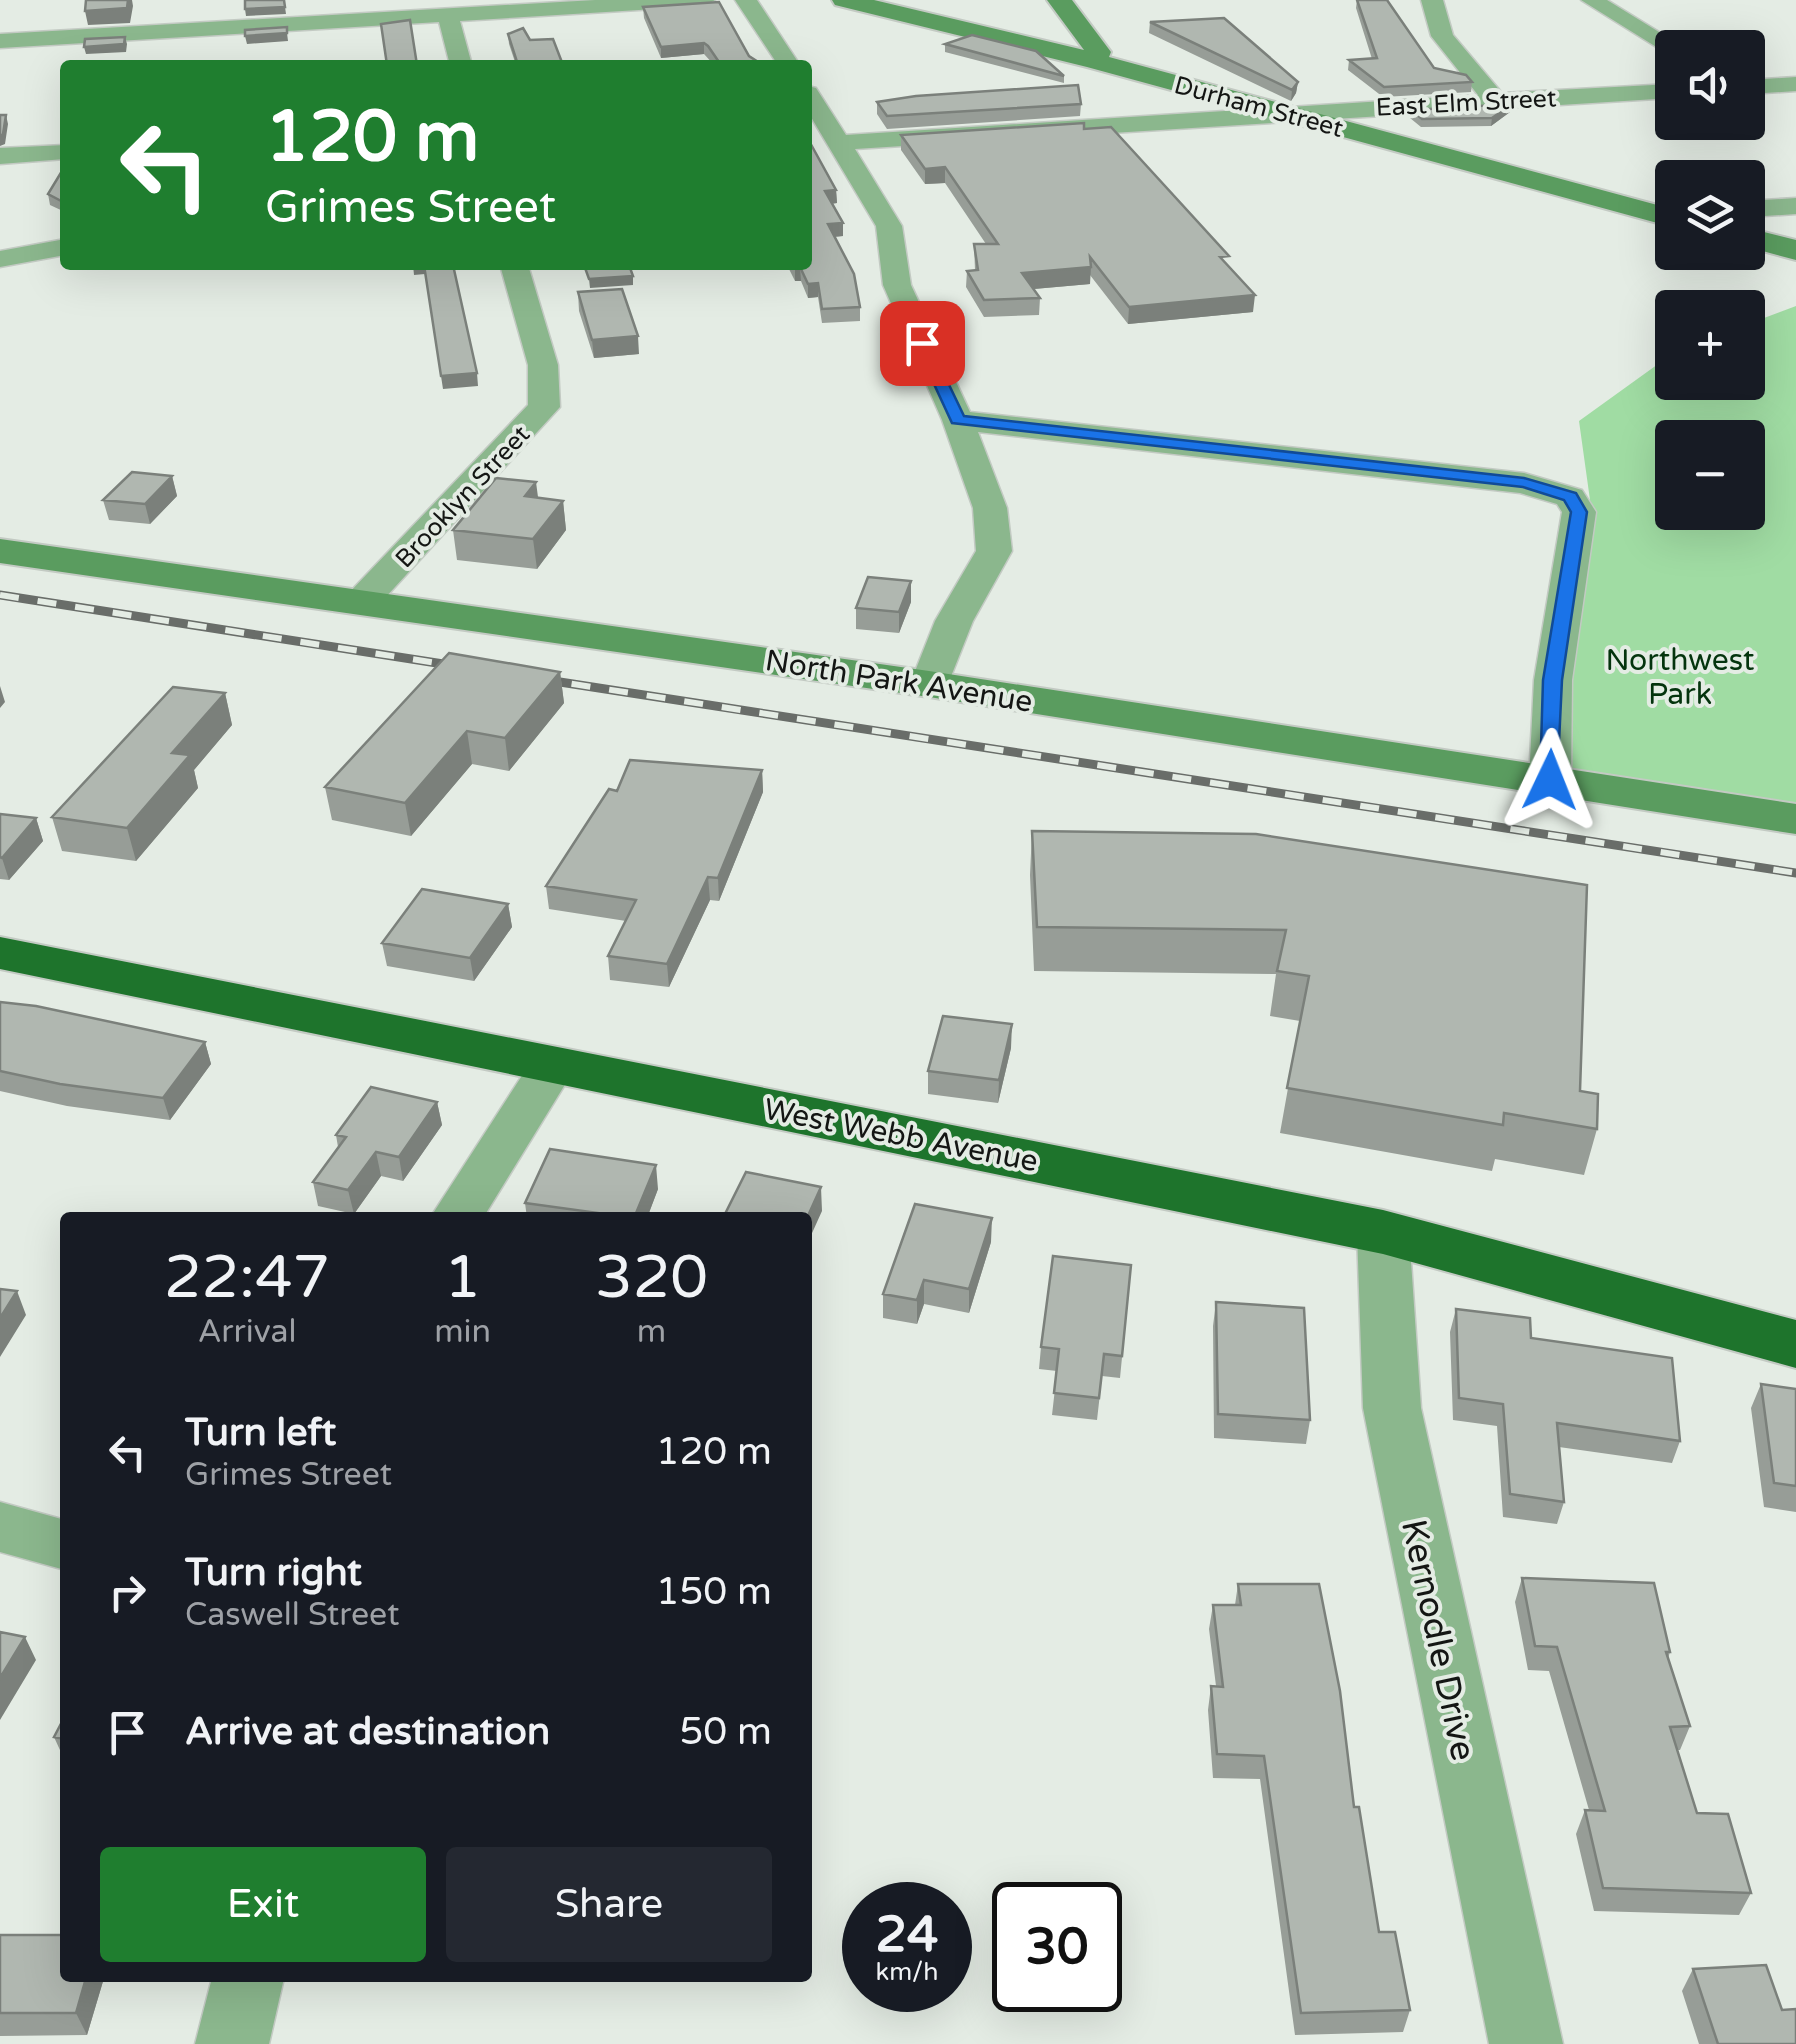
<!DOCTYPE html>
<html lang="en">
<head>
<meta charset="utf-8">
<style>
	body { margin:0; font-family:"Varela Round",sans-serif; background:#242831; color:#f1f3f6; height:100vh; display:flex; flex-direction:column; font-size:38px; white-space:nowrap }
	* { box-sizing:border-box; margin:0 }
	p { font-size:32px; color:#9ea1a6 }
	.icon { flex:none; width:55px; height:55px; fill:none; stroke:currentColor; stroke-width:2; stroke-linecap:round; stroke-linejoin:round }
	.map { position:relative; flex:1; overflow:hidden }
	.panel { position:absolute; left:60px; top:1212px; width:752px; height:770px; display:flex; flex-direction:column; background:#171b24; border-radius:10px; box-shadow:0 10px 40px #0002 }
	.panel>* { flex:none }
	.top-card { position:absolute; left:60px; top:60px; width:752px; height:210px; border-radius:10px; box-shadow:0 10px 40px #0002; background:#1f7e2f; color:#fff; overflow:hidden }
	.buttons { position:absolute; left:1655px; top:30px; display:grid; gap:20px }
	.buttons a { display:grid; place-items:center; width:110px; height:110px; border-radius:10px; background:#171b24; box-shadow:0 10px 40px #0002; font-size:50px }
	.speed { position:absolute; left:842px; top:1882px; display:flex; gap:20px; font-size:50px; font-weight:700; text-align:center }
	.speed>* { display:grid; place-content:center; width:130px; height:130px; border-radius:50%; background:#171b24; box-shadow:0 10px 40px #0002; line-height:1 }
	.speed small { font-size:25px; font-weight:400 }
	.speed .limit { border:5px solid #111; border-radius:15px; background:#fff; color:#111 }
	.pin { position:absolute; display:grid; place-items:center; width:85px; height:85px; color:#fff; margin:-42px; border-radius:20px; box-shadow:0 5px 15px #0006 }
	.me { position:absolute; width:110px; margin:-55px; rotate:2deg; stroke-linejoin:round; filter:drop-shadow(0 0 8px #0008) }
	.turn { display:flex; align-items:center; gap:35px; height:210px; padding:0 40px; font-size:45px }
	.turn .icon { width:130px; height:130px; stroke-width:2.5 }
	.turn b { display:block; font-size:70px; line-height:85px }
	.eta { display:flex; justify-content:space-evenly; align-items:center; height:170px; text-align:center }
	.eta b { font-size:60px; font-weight:600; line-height:70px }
	.primary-button { display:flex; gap:20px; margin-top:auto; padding:20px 40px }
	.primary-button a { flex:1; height:115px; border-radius:10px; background:#1f7e2f; color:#fff; font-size:40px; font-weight:600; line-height:115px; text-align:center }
	.primary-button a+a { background:#242831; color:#f1f3f6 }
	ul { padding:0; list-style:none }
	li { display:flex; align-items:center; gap:30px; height:140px; padding:0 40px }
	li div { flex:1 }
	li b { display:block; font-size:38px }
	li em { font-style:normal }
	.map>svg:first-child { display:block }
	.green { fill:#a0dca3; fill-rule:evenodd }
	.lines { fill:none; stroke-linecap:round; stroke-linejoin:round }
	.street-casing { stroke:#c3cac3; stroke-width:3 }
	.secondary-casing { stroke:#c3cac3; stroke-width:4 }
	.highway-casing { stroke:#c3cac3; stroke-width:4 }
	.street { fill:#8bb78d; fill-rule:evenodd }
	.secondary { fill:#5a9c5f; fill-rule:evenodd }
	.highway { fill:#1e742c; fill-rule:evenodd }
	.rail-casing { stroke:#696d69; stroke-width:9 }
	.rail { stroke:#e4ece4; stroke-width:6; stroke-dasharray:19; stroke-linecap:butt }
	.wall { fill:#979d97 }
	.shaded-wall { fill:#7b807b }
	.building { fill:#b0b7b0; stroke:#7b807b; stroke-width:2.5 }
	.route { fill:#1a73e8; stroke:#114b97; stroke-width:2.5 }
	.labels { text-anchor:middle; stroke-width:8; stroke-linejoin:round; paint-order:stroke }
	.far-street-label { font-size:25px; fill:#141614; stroke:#e4ece4 }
	.park-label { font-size:30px; fill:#04340d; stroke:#e4ece4 }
	.street-label { font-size:30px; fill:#141614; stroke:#e4ece4 }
	.near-street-label { font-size:35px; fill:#141614; stroke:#e4ece4 }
</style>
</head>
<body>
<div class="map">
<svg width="1796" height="2044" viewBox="0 0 1796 2044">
	<rect width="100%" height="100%" fill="#e4ece4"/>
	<path class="green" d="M 1796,306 L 1796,814 L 1561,772 L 1590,500 L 1579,421 L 1672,354 L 1672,382 L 1748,382 L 1748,324 ZM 1672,438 L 1748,438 L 1748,512 L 1672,512 Z"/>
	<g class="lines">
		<g class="street-casing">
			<path id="street" d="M 595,0 L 715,0 L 704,6 L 460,21 L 472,65 L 450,65 L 439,22 L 0,48 L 0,34 Z
				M 735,0 L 757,0 L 800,65 L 778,65 Z
				M 1421,0 L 1443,0 L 1453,35 L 1502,93 L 1672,84 L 1672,98 L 855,149 L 902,226 L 911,285 L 970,412 L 1524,473 L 1582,490 L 1596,512 L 1572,680 L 1571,780 L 1565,789 L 1550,792 L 1535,789 L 1529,780 L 1534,680 L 1562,512 L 1557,504 L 1520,493 L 978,432 L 1007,508 L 1012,551 L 973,621 L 948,684 L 943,692 L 915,692 L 910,684 L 935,621 L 976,551 L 973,508 L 942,420 L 883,285 L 876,226 L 808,112 L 808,86 L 816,88 L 846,135 L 1478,95 L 1431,36 Z
				M 1581,0 L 1607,0 L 1685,48 L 1666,53 Z
				M 1796,77 L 1796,91 L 1748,94 L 1748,80 Z
				M 65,145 L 65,159 L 0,164 L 0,148 Z
				M 1796,198 L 1796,214 L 1748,217 L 1748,201 Z
				M 65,239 L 65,255 L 0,267 L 0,251 Z
				M 500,265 L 528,265 L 558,365 L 560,407 L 373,611 L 347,611 L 342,603 L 347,595 L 528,405 L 528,365 Z
				M 553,1049 L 570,1054 L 577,1065 L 483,1218 L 430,1218 L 536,1054 Z
				M 1383,1213 L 1402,1219 L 1409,1232 L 1421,1408 L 1563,2044 L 1489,2044 L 1363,1408 L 1357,1232 L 1364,1219 Z
				M 0,1502 L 65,1520 L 65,1570 L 0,1552 Z
				M 212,1978 L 284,1978 L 269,2044 L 195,2044 Z"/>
		</g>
		<g class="secondary-casing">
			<path id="secondary" d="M 832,0 L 874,0 L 1084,50 L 1047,0 L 1072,0 L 1111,52 L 1109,57 L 1672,209 L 1672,227 L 1087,67 L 835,5 Z
				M 1748,228 L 1796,240 L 1796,260 L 1748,247 Z
				M 0,539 L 929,671 L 1796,804 L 1796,834 L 929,697 L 0,563 Z"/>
		</g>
		<g class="highway-casing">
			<path id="highway" d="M 0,937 L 1383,1210 L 1796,1320 L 1796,1368 L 1383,1254 L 0,969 Z"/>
		</g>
		<use href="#street" class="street"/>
		<use href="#secondary" class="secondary"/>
		<use href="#highway" class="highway"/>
		<g class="rail-casing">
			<path id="rail" d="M 0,595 L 469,668
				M 534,678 L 1796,873"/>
		</g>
		<use href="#rail" class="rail"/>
	</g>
	<path class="wall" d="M 1357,0 L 1434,68 L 1472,82 L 1471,92 L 1383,97 L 1348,70 L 1349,60 L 1372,59 L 1356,8 Z
		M 643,7 L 749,56 L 763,65 L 714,65 L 704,54 L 661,58 L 644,18 Z
		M 1150,22 L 1298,82 L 1296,93 L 1291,101 L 1149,33 Z
		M 508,34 L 530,40 L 563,65 L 516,65 L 509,44 Z
		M 945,44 L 1064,76 L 1064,83 L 945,52 Z
		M 877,102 L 1081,104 L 1080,116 L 887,129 L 877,114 Z
		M 1512,104 L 1510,112 L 1491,126 L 1421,127 L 1410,118 L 1411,110 Z
		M 1084,129 L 1228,266 L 1253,312 L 1128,324 L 1090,275 L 1090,284 L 1034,289 L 1040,298 L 1039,315 L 984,317 L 966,287 L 967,271 L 975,270 L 974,244 L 986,244 L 945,183 L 925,184 L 901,150 L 901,135 Z
		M 65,166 L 65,212 L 50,205 L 48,194 Z
		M 836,190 L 837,203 L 832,204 L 843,236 L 835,237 L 860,307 L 860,321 L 822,323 L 818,297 L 808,298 L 801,281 L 795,281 L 787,265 L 808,265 Z
		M 578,292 L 639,354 L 594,358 L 579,311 Z
		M 172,476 L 177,496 L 150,524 L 109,520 L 103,500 Z
		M 538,498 L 563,501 L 566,530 L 537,569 L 457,560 L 453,530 Z
		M 911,581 L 911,602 L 899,633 L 856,629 L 856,608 Z
		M 560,672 L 564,703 L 509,771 L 472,764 L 411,836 L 332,820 L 325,787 Z
		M 225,693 L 232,725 L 194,770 L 198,788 L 136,861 L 62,851 L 52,817 Z
		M 762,770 L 763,792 L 719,901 L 710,900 L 669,987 L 610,980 L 608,956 L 626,921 L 549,909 L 546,886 L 617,791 Z
		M 0,814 L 36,818 L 43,841 L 9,880 L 0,879 Z
		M 1032,831 L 1256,834 L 1580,1091 L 1597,1129 L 1584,1175 L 1495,1159 L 1492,1171 L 1280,1133 L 1300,1021 L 1270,1016 L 1276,974 L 1034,971 L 1030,875 Z
		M 508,904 L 512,927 L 474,981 L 387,966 L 382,943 Z
		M 0,1002 L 205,1042 L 211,1064 L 170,1120 L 67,1106 L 0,1091 Z
		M 1011,1048 L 998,1103 L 928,1094 L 928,1071 Z
		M 437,1102 L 442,1125 L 403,1181 L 381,1176 L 354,1214 L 318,1206 L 313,1182 L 338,1147 L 336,1135 Z
		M 658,1189 L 647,1218 L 527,1218 L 525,1203 Z
		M 991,1242 L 969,1313 L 924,1304 L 917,1324 L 883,1318 L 883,1294 Z
		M 1131,1265 L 1120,1378 L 1102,1376 L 1097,1420 L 1052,1415 L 1057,1371 L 1039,1369 L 1041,1347 Z
		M 1216,1302 L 1310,1420 L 1306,1444 L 1214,1438 L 1213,1326 Z
		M 1456,1309 L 1531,1338 L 1680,1441 L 1672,1463 L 1559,1447 L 1564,1502 L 1557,1524 L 1503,1517 L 1497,1426 L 1453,1420 L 1450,1332 Z
		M 1761,1384 L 1796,1389 L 1796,1512 L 1764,1507 L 1751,1408 Z
		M 1522,1578 L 1670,1652 L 1668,1658 L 1690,1726 L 1680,1750 L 1677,1750 L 1697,1813 L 1751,1893 L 1739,1915 L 1594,1911 L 1576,1834 L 1585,1810 L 1589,1810 L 1549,1671 L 1528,1670 L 1515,1602 Z
		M 1238,1584 L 1354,1807 L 1379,1932 L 1410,2010 L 1403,2032 L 1295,2035 L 1260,1779 L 1213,1778 L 1208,1710 L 1211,1686 L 1216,1686 L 1209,1629 L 1213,1605 L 1235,1605 Z
		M 65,1716 L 65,1761 L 54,1737 Z
		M 0,1935 L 65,1978 L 104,1978 L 87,2035 L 0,2036 Z
		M 1693,1969 L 1782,2010 L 1796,2044 L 1699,2044 L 1682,1991 Z"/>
	<path class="shaded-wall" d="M 128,0 L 132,0 L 133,6 L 130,23 L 88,25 L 85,11 Z
		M 284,0 L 286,14 L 246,16 L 245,9 Z
		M 287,33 L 288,41 L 247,44 L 245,36 Z
		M 125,37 L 127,44 L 126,52 L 86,54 L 84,47 Z
		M 704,43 L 704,54 L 661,58 L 661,47 Z
		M 1298,82 L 1296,93 L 1291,101 L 1292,90 Z
		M 1512,104 L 1510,112 L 1491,126 L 1492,118 Z
		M 6,115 L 8,124 L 5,144 L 0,146 L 0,136 Z
		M 945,167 L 945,183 L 925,184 L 925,169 Z
		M 836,190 L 837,203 L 825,204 L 825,191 Z
		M 843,223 L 843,236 L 829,237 L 828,224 Z
		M 413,265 L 424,265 L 425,274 L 414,275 Z
		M 800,267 L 801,281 L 795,281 L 795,268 Z
		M 1091,267 L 1090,284 L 1022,290 L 1022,273 Z
		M 633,276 L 633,285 L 590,288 L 589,279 Z
		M 818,283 L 818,297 L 808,298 L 808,284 Z
		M 1255,295 L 1253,312 L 1128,324 L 1129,307 Z
		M 638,336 L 639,354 L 594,358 L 592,340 Z
		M 477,373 L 478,386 L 443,389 L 441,376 Z
		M 172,476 L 177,496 L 150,524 L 145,504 Z
		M 536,482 L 540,512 L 525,496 Z
		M 563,501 L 566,530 L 537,569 L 533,539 Z
		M 911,581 L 911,602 L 899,633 L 899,612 Z
		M 560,672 L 564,703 L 509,771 L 505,738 Z
		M 0,686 L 5,702 L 0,708 Z
		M 225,693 L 232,725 L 194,770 L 198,788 L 136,861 L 127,828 L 172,753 Z
		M 467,731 L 472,764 L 411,836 L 405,803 Z
		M 762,770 L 763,792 L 719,901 L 718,878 Z
		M 36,818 L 43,841 L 9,880 L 2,858 Z
		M 708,877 L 710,900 L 669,987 L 667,964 Z
		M 508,904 L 512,927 L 474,981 L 470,958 Z
		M 1012,1024 L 1011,1048 L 998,1103 L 999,1080 Z
		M 205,1042 L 211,1064 L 170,1120 L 163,1098 Z
		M 437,1102 L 442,1125 L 403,1181 L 399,1157 Z
		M 376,1152 L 381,1176 L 354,1214 L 348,1190 Z
		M 656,1165 L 658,1189 L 647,1218 L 634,1218 Z
		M 821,1187 L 822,1211 L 808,1242 L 807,1218 Z
		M 992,1218 L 991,1242 L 969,1313 L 969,1289 Z
		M 924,1280 L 924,1304 L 917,1324 L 917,1300 Z
		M 17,1291 L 26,1315 L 0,1357 L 0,1318 Z
		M 25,1637 L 36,1660 L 0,1720 L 0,1678 Z
		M 86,1978 L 104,1978 L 87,2035 L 76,2013 Z"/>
	<path class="building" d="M 86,0 L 128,0 L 127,8 L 85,11 Z
		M 245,0 L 284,0 L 285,7 L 245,9 Z
		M 1357,0 L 1387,0 L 1434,68 L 1466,75 L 1472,82 L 1384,87 L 1349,60 L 1377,58 Z
		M 719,2 L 749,56 L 763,65 L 721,65 L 708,46 L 704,43 L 661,47 L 643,7 Z
		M 1224,18 L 1298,82 L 1292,90 L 1150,22 Z
		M 410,20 L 417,65 L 387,65 L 381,24 Z
		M 287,27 L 287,33 L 245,36 L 245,30 Z
		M 523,28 L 530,40 L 553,39 L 563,65 L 518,65 L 508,34 Z
		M 972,35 L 1036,51 L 1064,76 L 945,44 Z
		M 125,37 L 124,44 L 84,47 L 85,39 Z
		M 1078,85 L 1081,104 L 887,116 L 877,102 L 916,96 Z
		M 1512,104 L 1492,118 L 1422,119 L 1411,110 Z
		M 0,115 L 6,115 L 3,134 L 0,136 Z
		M 1084,123 L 1084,129 L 1111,127 L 1229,256 L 1220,257 L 1255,295 L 1129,307 L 1090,257 L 1091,267 L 1022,273 L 1040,298 L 984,300 L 967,271 L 978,270 L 974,244 L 998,244 L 945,167 L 925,169 L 901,135 Z
		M 808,139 L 836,190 L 825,191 L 843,223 L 828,224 L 854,274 L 860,307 L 822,309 L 818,283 L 808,284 L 800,267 L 795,268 L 793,265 L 808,265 Z
		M 65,166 L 65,203 L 48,194 Z
		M 424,265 L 453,265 L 477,373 L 441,376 Z
		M 584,265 L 629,265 L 633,276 L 589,279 Z
		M 622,289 L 638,336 L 592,340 L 578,292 Z
		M 132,472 L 172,476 L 145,504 L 103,500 Z
		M 496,478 L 536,482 L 525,496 L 563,501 L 533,539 L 453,530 Z
		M 868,577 L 911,581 L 899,612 L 856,608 Z
		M 449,653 L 560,672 L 505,738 L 467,731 L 405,803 L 325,787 Z
		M 173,687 L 225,693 L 172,753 L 190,755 L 127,828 L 52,817 Z
		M 630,760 L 762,770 L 718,878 L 708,877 L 667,964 L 608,956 L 636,900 L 546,886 L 609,789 L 617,791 Z
		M 0,814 L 36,818 L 2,858 L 0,857 Z
		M 1032,831 L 1256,834 L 1587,885 L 1580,1091 L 1598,1094 L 1597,1129 L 1504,1113 L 1503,1125 L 1287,1088 L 1309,976 L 1277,971 L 1286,930 L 1037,927 Z
		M 422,889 L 508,904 L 470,958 L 382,943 Z
		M 0,1002 L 36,1006 L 205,1042 L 163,1098 L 60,1084 L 0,1071 Z
		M 943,1016 L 1012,1024 L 999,1080 L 928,1071 Z
		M 371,1087 L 437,1102 L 399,1157 L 376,1152 L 348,1190 L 313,1182 L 346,1137 L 336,1135 Z
		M 550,1149 L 656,1165 L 634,1218 L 525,1203 Z
		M 746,1172 L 821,1187 L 807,1218 L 723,1218 Z
		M 915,1204 L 992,1218 L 969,1289 L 924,1280 L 917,1300 L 883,1294 Z
		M 1053,1256 L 1131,1265 L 1122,1356 L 1104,1354 L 1099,1398 L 1054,1393 L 1059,1349 L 1041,1347 Z
		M 0,1289 L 17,1291 L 0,1318 Z
		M 1216,1302 L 1304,1308 L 1310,1420 L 1218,1414 Z
		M 1456,1309 L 1530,1318 L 1531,1338 L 1672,1358 L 1680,1441 L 1557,1423 L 1564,1502 L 1510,1494 L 1503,1404 L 1459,1398 Z
		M 1761,1384 L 1796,1389 L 1796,1486 L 1774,1483 Z
		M 1522,1578 L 1654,1583 L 1670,1652 L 1666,1652 L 1690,1726 L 1670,1727 L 1697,1813 L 1728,1814 L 1751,1893 L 1603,1888 L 1585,1810 L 1605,1811 L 1557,1647 L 1535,1646 Z
		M 1238,1584 L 1319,1584 L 1340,1691 L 1354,1807 L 1359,1807 L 1379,1932 L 1395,1932 L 1410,2010 L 1301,2013 L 1264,1756 L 1217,1754 L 1211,1686 L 1223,1687 L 1213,1605 L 1241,1605 Z
		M 0,1632 L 25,1637 L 0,1678 Z
		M 65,1716 L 65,1739 L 54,1737 Z
		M 0,1935 L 65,1935 L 65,1978 L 86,1978 L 76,2013 L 0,2013 Z
		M 1766,1965 L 1782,2010 L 1796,2009 L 1796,2044 L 1718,2044 L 1693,1969 Z"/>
	<path class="route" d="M 922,338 L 929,343 L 964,416 L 1524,478 L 1576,493 L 1587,512 L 1562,680 L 1557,784 L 1540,780 L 1543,680 L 1571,512 L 1564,500 L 1523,487 L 952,423 L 915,343 Z"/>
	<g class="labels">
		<g class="far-street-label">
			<text transform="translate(1466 102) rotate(-3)" y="9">East Elm Street</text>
			<text transform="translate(1259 106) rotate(15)" y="9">Durham Street</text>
			<text transform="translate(462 496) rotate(-47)" y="9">Brooklyn Street</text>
		</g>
		<g class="park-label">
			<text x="1680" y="670">Northwest<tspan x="1680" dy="34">Park</tspan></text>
		</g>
		<g class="street-label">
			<text transform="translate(899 681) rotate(9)" y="10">North Park Avenue</text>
			<text transform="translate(901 1135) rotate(11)" y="10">West Webb Avenue</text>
		</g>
		<g class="near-street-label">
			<text transform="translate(1439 1640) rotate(78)" y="12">Kernodle Drive</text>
		</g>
	</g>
</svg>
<div class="buttons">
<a><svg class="icon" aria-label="sound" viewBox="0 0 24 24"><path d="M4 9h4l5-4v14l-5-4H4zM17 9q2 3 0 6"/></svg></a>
<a><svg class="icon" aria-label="layers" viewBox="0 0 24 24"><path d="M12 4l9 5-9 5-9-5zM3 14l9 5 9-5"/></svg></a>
<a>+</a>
<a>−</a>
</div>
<div class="speed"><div>24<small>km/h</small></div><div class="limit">30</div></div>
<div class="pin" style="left:922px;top:343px;background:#d93025"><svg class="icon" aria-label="arrive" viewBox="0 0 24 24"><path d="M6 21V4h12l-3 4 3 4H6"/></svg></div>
<svg class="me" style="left:1550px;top:780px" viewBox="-20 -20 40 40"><path d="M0-17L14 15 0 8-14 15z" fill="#1a73e8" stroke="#fff" stroke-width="4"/></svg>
<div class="top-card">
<div class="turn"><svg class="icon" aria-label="left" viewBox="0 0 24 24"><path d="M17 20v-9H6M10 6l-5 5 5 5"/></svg><div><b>120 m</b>Grimes Street</div></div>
</div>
<section class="panel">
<div class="eta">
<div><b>22:47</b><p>Arrival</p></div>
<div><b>1</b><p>min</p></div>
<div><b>320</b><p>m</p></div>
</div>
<ul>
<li><svg class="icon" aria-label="left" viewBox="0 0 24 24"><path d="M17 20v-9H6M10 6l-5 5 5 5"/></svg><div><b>Turn left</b><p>Grimes Street</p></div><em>120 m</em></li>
<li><svg class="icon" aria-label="right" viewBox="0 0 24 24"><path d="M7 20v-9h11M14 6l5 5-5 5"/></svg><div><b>Turn right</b><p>Caswell Street</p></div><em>150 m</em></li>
<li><svg class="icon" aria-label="arrive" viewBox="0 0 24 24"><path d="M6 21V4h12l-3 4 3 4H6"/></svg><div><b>Arrive at destination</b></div><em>50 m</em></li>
</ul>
<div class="primary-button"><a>Exit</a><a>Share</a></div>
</section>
</div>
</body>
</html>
